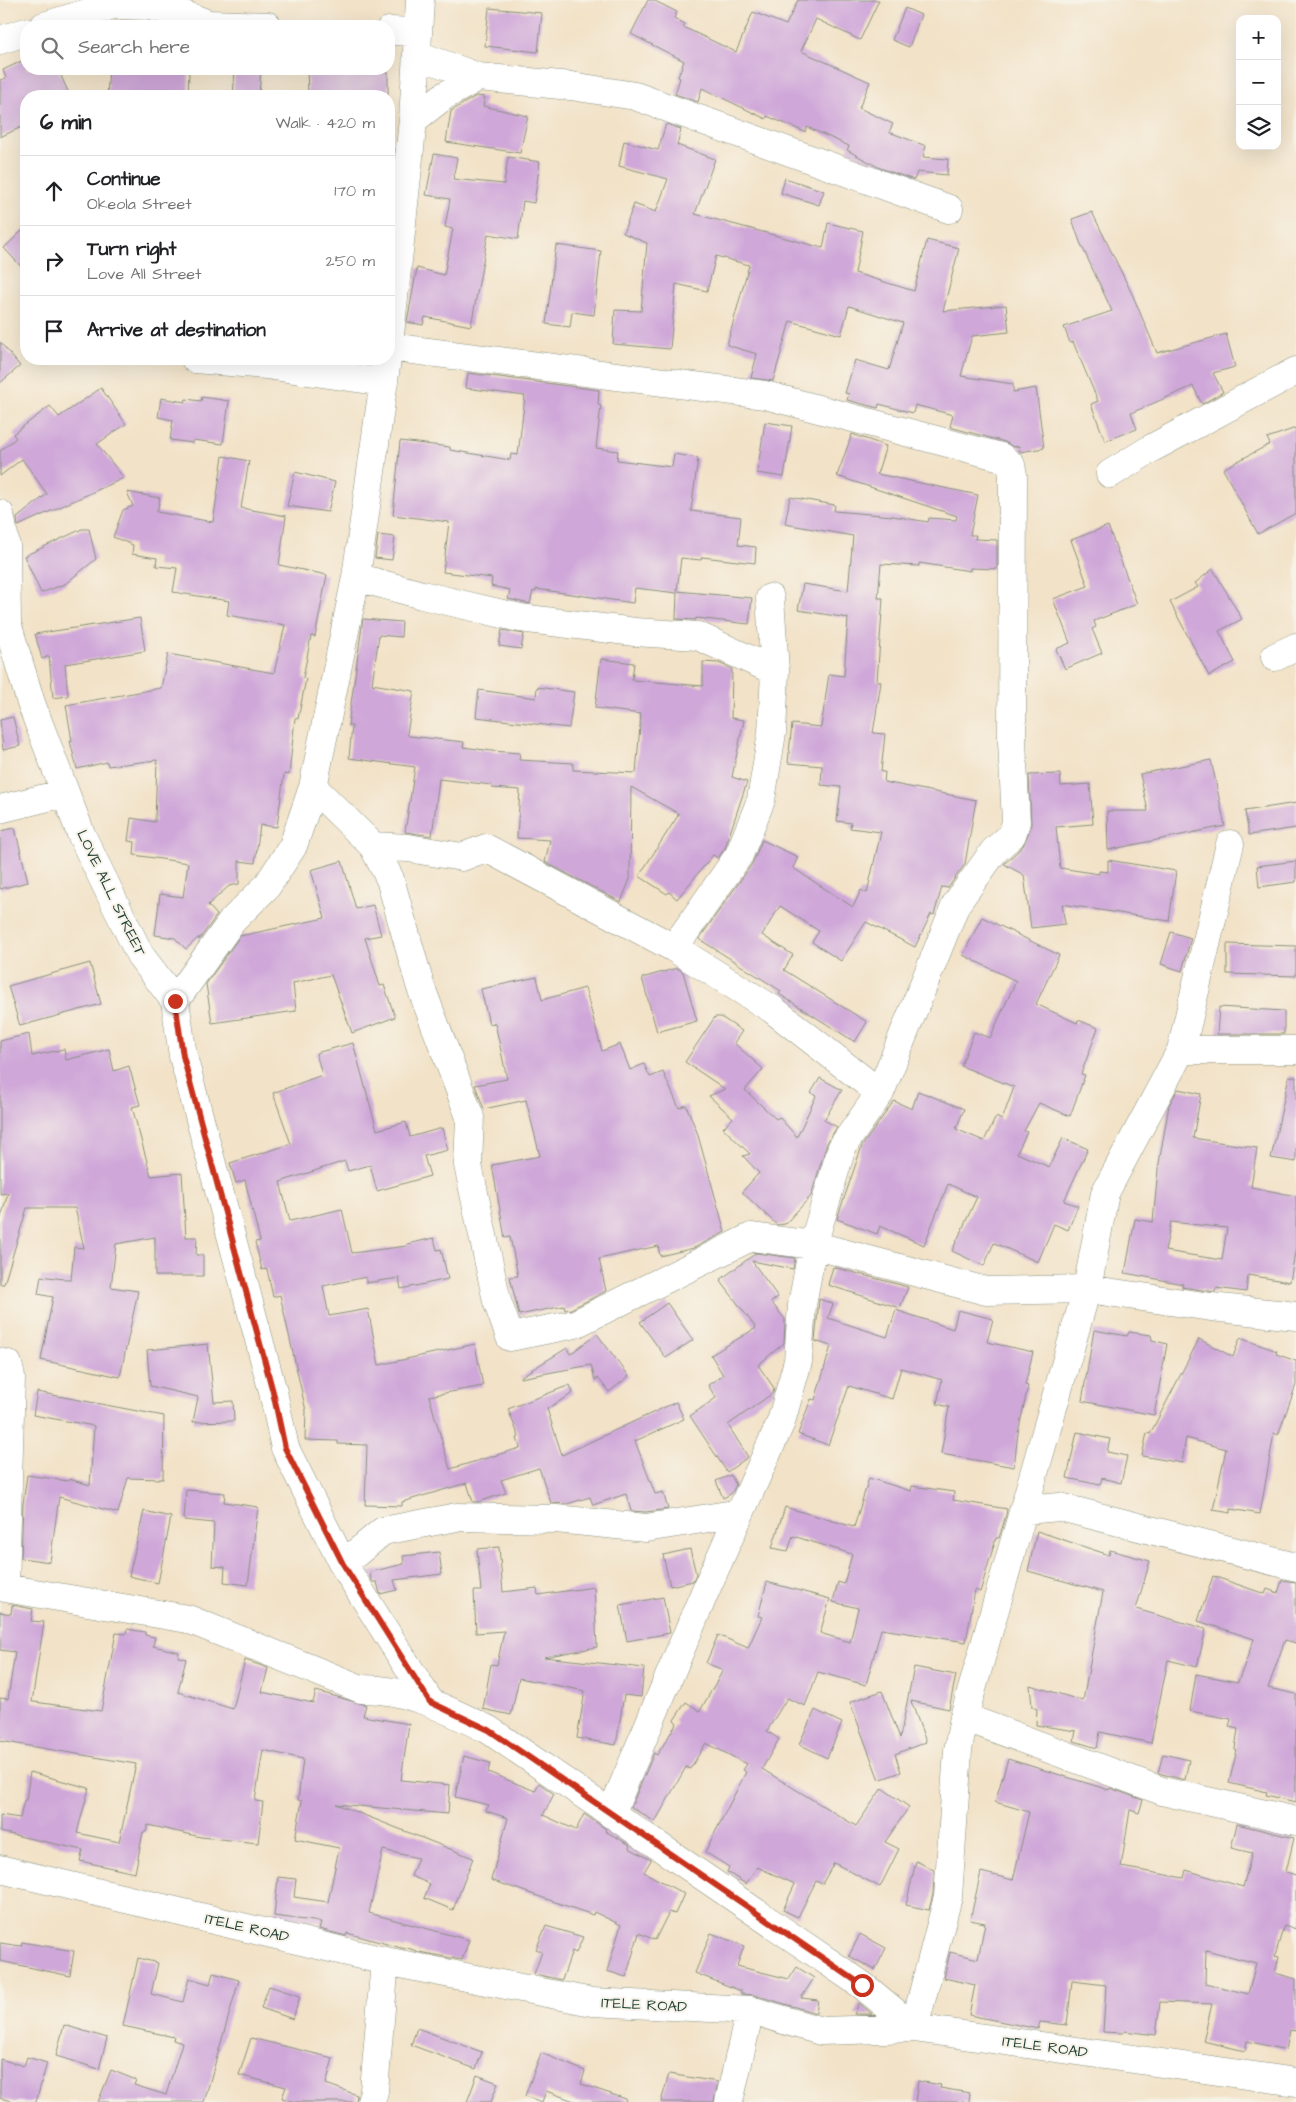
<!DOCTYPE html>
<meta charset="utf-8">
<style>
:root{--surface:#fff;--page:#f6f6f6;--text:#202124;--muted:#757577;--line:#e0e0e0}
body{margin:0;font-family:"Architects Daughter",sans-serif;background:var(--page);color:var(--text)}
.controls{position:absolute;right:15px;top:15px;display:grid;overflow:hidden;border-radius:10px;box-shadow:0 5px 20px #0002}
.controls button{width:45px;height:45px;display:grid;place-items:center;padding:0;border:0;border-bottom:1px solid var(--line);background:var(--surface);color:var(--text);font:25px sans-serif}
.stop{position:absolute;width:15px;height:15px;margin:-11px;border:4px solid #c8321e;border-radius:50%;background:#fff}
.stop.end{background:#c8321e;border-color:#fff;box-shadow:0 1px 5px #0008}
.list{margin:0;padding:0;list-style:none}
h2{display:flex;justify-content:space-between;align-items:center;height:65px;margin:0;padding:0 20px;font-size:21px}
h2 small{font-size:16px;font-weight:400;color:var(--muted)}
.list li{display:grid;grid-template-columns:32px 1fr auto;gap:15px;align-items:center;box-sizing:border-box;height:70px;padding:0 20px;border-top:1px solid var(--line)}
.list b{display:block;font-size:19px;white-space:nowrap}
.list p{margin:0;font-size:16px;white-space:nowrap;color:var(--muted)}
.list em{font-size:16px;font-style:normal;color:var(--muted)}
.icon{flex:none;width:28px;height:28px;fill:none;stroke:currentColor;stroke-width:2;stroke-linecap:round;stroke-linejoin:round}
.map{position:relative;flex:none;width:1296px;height:2102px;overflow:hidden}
.search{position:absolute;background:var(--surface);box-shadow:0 5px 20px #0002;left:20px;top:20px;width:375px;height:55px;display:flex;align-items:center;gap:12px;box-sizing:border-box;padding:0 18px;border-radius:20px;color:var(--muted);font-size:19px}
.panel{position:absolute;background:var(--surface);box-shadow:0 5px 20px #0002;left:20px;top:90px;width:375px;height:275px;border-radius:20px}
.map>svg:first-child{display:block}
.building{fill:#cfa7d9;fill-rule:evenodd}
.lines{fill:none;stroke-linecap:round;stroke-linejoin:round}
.minor-casing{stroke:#88907e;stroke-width:29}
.minor{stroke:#fff;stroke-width:28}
.route{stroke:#c8321e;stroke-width:6}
.labels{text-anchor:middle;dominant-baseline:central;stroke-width:4;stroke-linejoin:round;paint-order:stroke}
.street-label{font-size:15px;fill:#1f3d34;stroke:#f7f3e8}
</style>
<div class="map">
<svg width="1296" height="2102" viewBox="0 0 1296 2102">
<rect width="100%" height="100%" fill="#f7f3e8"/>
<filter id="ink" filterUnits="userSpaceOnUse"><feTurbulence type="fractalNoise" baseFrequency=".02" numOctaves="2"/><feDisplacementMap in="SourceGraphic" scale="10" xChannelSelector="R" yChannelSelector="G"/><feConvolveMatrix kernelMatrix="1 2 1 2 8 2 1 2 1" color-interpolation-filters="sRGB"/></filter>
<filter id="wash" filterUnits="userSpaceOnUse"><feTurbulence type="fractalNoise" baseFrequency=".0096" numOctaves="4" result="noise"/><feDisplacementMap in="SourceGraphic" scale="20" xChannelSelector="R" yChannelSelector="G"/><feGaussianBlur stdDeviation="1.12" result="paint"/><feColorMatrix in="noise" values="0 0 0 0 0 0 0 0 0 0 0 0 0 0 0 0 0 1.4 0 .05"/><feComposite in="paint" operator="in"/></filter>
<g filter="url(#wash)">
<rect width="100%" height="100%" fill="#f2e2c7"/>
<g id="blocks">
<!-- building -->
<path class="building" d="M648 0H653L677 12 674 18 685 24 683 27 736 52 753 12 786 25 798 0H879L860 40 816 19 801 51 870 82 859 108 893 124 889 132 926 146 923 157 948 159 947 175 917 172 914 180 880 168 847 150 849 146 807 127 805 132 767 116 766 119 702 88 698 102 675 94 680 78 678 77 684 61 631 34Z
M489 8 542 13 538 52 485 46Z
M905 8 921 15 909 47 892 40Z
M26 59V69H58L70 96H26V125L0 137V80L6 78 3 70Z
M109 69 189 71 188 96H107Z
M235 69H261L259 96H233Z
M307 69 388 72V96H349V93L308 94Z
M476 96 485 97 483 106 528 116 520 153 446 142 451 111Z
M666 124 681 129 677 145 715 159 695 214 823 248 828 223 863 231 855 273 914 291 927 240 959 248 943 311 1006 305 1009 332 972 336 961 376 1013 384V392L1036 388 1044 448 1020 452 1019 446 1013 447 1005 442 950 427 953 415 915 405 913 413 879 404 878 408 847 400 849 394 845 393 855 360 889 370 903 323 849 306 841 335 790 321 773 381 751 378 757 354 727 345 749 265 716 256 707 291 676 284 670 349 613 344 615 310 641 311 647 243 623 233 634 204 656 212 668 179 619 166 624 141 658 150Z
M434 154 457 158 453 179 504 184 508 157 540 162 534 203 523 201 518 239 488 234 471 326 425 317 423 325 407 322 417 268 444 275 453 229 445 227 450 199 426 195Z
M785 178 824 191 819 205 781 193Z
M1092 212 1133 296 1157 353 1226 334 1235 367 1213 373 1223 392 1202 404 1193 386 1131 413 1137 429 1105 441 1091 404 1098 401 1073 342 1070 343 1064 327 1112 311 1080 242 1072 219Z
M26 227V272L4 248Z
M556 245 601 251 594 315 572 312 570 327 546 324Z
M0 342 20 366 0 383Z
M468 373 599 390 598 405 601 406 596 448 618 451 617 460 672 467 674 454 698 458 691 511 741 517 738 545 756 547 755 563 702 557 701 560 681 558 677 591 752 598 749 624 696 618V620L676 619 677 593 635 588 633 603 536 589V592L533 591 530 604 508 599 510 590 491 586 492 578 443 572 449 522 393 515 400 441 450 447V450L510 460 511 454 518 455 525 396 466 388Z
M101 388 126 424 97 444 124 478 18 526 17 518 47 494 22 459 0 476V451L16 438 13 434 50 406 59 417Z
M202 397 229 401 223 444 193 440V443L170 440 173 420 158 417 161 398 185 402 186 399 201 401Z
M765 422 792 426 784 477 757 473Z
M1296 428V513L1258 534 1223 469 1270 444 1267 438Z
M852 434 886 446 877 474 978 495 970 535H976L975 539 997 540V569L970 568V571L919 563V566L881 564 878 598H883L877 681 881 682 873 733 885 734 881 772H885L884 782 976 800 965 864 948 888 942 887 934 915 931 914 915 947 866 922 841 961 812 942 819 931 780 906 762 935 793 955 784 970 867 1022 855 1042 779 994 781 991 699 939 752 864 762 840 798 857 793 868 853 907 861 890 867 893 881 832 850 828 851 823 837 821 841 787 821 785 822 766 788 763 792 724 821 727 829 674 844 676 848 618 798 610 803 584 848 591 853 536 785 524 790 497 835 505 834 511 893 516 928 522 929 518 956 520 957 516 837 476Z
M223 456 249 461 241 508 286 516 279 565 327 575 315 637 311 636 303 678 306 679 298 719 295 718 289 775 284 774 277 827 260 825 255 863 239 861V884L229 886 208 905 217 915 199 940V937L186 949 175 938 155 935 160 894 183 897 188 863 134 855 135 842 128 841 131 818 155 822 157 760 108 766 107 762 77 769 70 741H72L66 705 161 688 168 654 274 673 285 625 227 615 229 601 173 592 177 568 156 566 157 558 132 554 133 545 113 537 123 510 133 506 127 492 160 498 157 512 213 522Z
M295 472 335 482 328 512 287 506Z
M1108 526 1137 604 1094 621 1096 627 1092 629 1102 653 1065 669 1056 649 1070 643 1053 599 1088 586 1071 540Z
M82 529H89L96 559 65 584 41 593 24 556Z
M378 535 395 537 392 560 375 558Z
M1213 569 1242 619 1219 631 1235 662 1209 676 1170 602 1198 587 1195 583Z
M140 618 145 651 65 664 68 696 53 698 49 656 42 659 35 634Z
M363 619 402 622 401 637 379 635 372 684 414 691 407 734 409 736 464 742 463 747 492 751 520 753 519 760 573 763V770L636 773 641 714 595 708 601 659 634 663 632 680 703 686V662L719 663 732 669 731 718 744 720 732 777 747 782 725 848 718 858 713 855 677 899 669 892 667 894 639 876 679 814 631 787 630 879 621 902 545 862 550 840 517 838 520 790 492 788V785L439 779 432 836 405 832 415 767 349 758 352 726 348 725Z
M502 630 524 634 521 649 499 646Z
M537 687 574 692 569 728 476 717 479 690 536 698Z
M13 717 20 746 3 750 0 720Z
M1211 760 1225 826 1108 850 1107 811H1148L1140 774Z
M1060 774 1061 786 1090 784 1093 824 1056 827 1060 868 1099 874V871L1108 872V860L1176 871 1169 921 1062 904 1065 924 1031 928 1024 875 1004 864 1023 846 1031 827 1029 775Z
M1296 803V828L1249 835 1245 811Z
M15 828 28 882 0 889V831Z
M342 861 356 909 373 905 381 935 365 938 380 986 384 985 395 1017 352 1033 331 975 293 983 296 1011 212 1023 206 984 240 936 325 918 311 870Z
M1296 861V882L1259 887 1257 866Z
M982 917 1059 955 1036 1004 1077 1023 1078 1020 1098 1028 1081 1074 1085 1075 1070 1116 1039 1103 1024 1131 1027 1132 1017 1153 1049 1167 1063 1138 1088 1149 1064 1201 1078 1206 1068 1230 1054 1224 1038 1262 994 1243 984 1266 952 1251 977 1197 948 1184 924 1245 880 1226 877 1234 837 1219 862 1146 894 1101 912 1109 918 1091 964 1109 956 1129 984 1141 996 1117 1002 1120 1014 1087 961 1066 974 1032 990 1038 1016 981 963 955Z
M1171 932 1191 938 1182 971 1161 964Z
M1227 944 1296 946V976L1227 974Z
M90 963 101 1004 20 1026 8 986Z
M677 968 683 972 697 1021 657 1032 642 978Z
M537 977 542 1000 585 988 602 1051 620 1044 630 1070 644 1064 650 1077 663 1072 679 1108 686 1105 697 1132 725 1232 694 1248 660 1256 658 1246 599 1259 606 1291 571 1309 565 1310 564 1306 519 1315 510 1277 518 1276 510 1237 505 1238 492 1165 540 1156 526 1100 484 1109 475 1085 507 1079 495 1023 489 1024 481 989Z
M1219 1007 1284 1011V1034H1217Z
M715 1017H721L742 1031 734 1043 763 1069 745 1090 776 1119 779 1117 797 1137 816 1096 811 1093 820 1078 842 1090 824 1120 837 1127 827 1143 811 1196 785 1224 777 1225 742 1192 759 1173 743 1156 750 1154 723 1128 733 1118 709 1096 725 1089 685 1062Z
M29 1034 32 1056 64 1049 66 1060 109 1049 114 1071 129 1066 140 1105 132 1107 151 1176 182 1173 186 1237H197L196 1255H203V1276H155V1237L116 1244 111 1287 138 1291 120 1377 41 1360 53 1297 38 1294 41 1276 71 1280 74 1247 84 1248 75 1208H27L4 1284H0V1221L8 1193 0 1194V1041Z
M353 1043 377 1130 406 1122 410 1137 442 1128 448 1150 424 1156 430 1176 377 1191 370 1165 348 1171 345 1161 280 1182 290 1221 342 1209 352 1253 407 1246V1244L434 1238 437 1250 441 1249 448 1279 401 1289 399 1278 366 1283V1277L323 1286 329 1316 368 1309 379 1365 475 1344 483 1386 429 1396 450 1469 520 1448 517 1438 519 1437 508 1409 570 1385 573 1393 547 1409 562 1455 676 1402 684 1419 635 1441 655 1494 663 1492 668 1509 646 1512 631 1511 626 1494 593 1505 590 1497 567 1504 551 1503 539 1468 501 1480 506 1493 478 1502H473L467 1483 402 1502V1506L365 1505 367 1445 338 1444V1441L305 1440 306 1411 280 1295 273 1297 267 1269 262 1270 255 1242 260 1241 245 1180 236 1183 230 1163 291 1144 273 1093 322 1075 316 1053Z
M1289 1076 1296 1077V1162L1271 1158Z
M1178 1089 1201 1094 1193 1138 1257 1148 1251 1187 1296 1196V1246L1290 1282 1248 1275 1246 1292 1216 1288 1215 1292 1182 1287 1183 1284 1125 1273 1135 1219 1153 1222 1158 1169 1169 1105ZM1171 1222 1227 1228 1222 1260 1165 1251Z
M756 1253 795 1258 793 1269 752 1261 778 1297 771 1302 785 1319 784 1343 758 1365 774 1388 773 1393 728 1425 748 1457 727 1472 690 1416 716 1398 708 1385 723 1375 711 1355 756 1328 720 1280Z
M833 1267 908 1287 900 1308 828 1285Z
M819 1299 833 1304 828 1318 887 1337 896 1310 953 1329 958 1310 993 1319 987 1342 1033 1352 1025 1385 1028 1386 1018 1433 1014 1467 941 1454 949 1407 937 1404 942 1380 901 1368 892 1399 849 1386 828 1445 798 1434 811 1399 815 1400 831 1346 815 1341Z
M667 1303 693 1340 666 1358 640 1322Z
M1094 1330 1127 1336 1129 1332 1151 1335 1152 1340 1167 1344 1154 1415 1082 1401Z
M597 1334 629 1376 609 1392 598 1378 595 1380 591 1365 520 1378V1377L567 1348 570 1354Z
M1240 1338 1277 1351 1276 1354 1296 1361V1385L1278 1435 1274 1433 1260 1514 1231 1509V1513L1213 1510 1226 1449 1186 1438 1182 1463 1142 1456 1147 1433 1150 1434 1199 1339 1233 1357Z
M208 1344 214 1402 233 1401 234 1421 193 1422 198 1397 150 1386 147 1350Z
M37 1392 164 1416 163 1479 128 1478 118 1513 59 1497 50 1562 21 1558 23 1504 27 1475 68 1481 69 1479 90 1485 94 1426 33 1415Z
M1077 1432 1110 1439 1107 1452 1127 1456 1121 1483 1102 1478 1100 1485 1067 1478Z
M731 1475 736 1485 731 1494 723 1498 716 1481Z
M869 1478 911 1491 912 1486 954 1492 953 1500 1007 1509 1006 1515 999 1538H996L980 1592 975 1590 966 1642 881 1629 866 1685 818 1672 805 1706 787 1698 767 1731 779 1739 762 1769 856 1826 882 1788 909 1807 885 1842 899 1849 880 1887 834 1863 822 1884 816 1881 798 1917 783 1910 795 1884 757 1867 746 1884 727 1872 729 1867 705 1852 746 1772 743 1770 747 1764 706 1743 690 1769 686 1767 655 1822 631 1807 654 1753 657 1755 677 1723 674 1720 686 1702 700 1711 723 1670 706 1663 718 1635 748 1648 762 1617 758 1616 767 1582 830 1599 820 1633 850 1642 858 1608 833 1602 838 1582 844 1584 852 1554 793 1536 788 1551 772 1548 785 1507 854 1527Z
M186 1490 225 1493 224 1502 258 1507 248 1585 224 1582 225 1567 212 1566 214 1523 184 1520Z
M144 1511 171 1517 158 1583 129 1576Z
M1037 1531 1109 1555 1110 1550 1150 1561 1136 1609 1206 1629 1197 1667 1168 1660 1151 1743 1100 1732 1097 1748 1074 1741 1076 1731 1036 1725 1037 1709 1032 1707 1030 1685 1083 1701 1103 1592 1028 1571Z
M499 1547 503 1592 537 1588 538 1595 594 1587 597 1647 544 1657 644 1668 641 1697 624 1695 616 1745 577 1738 585 1691 519 1678 511 1715 483 1709 491 1664 497 1665 504 1631 476 1633 474 1591H481L477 1549Z
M690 1549 696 1574 693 1581 670 1586 663 1555Z
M439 1552 442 1574 394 1580 397 1590 380 1594 377 1582H373L371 1579 370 1572 404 1564 403 1556Z
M1213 1576 1265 1594 1267 1589 1278 1593 1282 1580 1296 1582V1643L1285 1640 1268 1688 1296 1694V1802L1266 1795 1267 1792 1229 1783 1237 1750 1235 1749 1238 1729 1229 1727 1231 1719 1190 1711 1196 1674 1238 1682 1254 1639 1198 1621Z
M663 1597 670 1633 627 1641 620 1605Z
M12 1605 33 1609 31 1621 44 1622 32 1702H34L101 1711 116 1633 126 1634 127 1629 145 1632V1635L155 1637 153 1646 179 1652 178 1657 186 1659 178 1692 233 1709 245 1660 268 1668 262 1692 313 1703 316 1691 366 1705 363 1716 409 1724 401 1780 450 1785 448 1814 336 1804 473 1858 453 1910 424 1898 430 1884 411 1876 418 1858 383 1850 369 1913 469 1940 462 1960 419 1952 405 1947V1949L347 1933 346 1936 319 1929 321 1922 274 1916 278 1877 296 1879 294 1897 328 1902 339 1848 295 1839 302 1801 298 1800 303 1759 263 1750 255 1801 263 1802 258 1843 201 1837 148 1825 146 1832H143L135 1873 80 1861 83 1850 0 1832V1815L20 1818 24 1800H26L30 1772 89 1788 77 1833 119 1842 136 1764 0 1741V1698L8 1699 15 1652 0 1650V1612L11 1614Z
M914 1667 956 1675 949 1709 911 1701 926 1742 895 1754 901 1772 879 1780 850 1702 882 1691 900 1738Z
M815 1710 842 1723 827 1758 799 1744Z
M1163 1754 1189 1760 1185 1780 1158 1773Z
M464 1756 490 1763 488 1772 535 1791 539 1783 554 1794 543 1815 576 1830 584 1814 606 1829 605 1831 630 1845 629 1848 651 1860 644 1872 684 1894 675 1914 669 1912 655 1940 639 1933 626 1977 607 1971 621 1925 594 1912 593 1915 491 1880 508 1818 486 1811 489 1805 455 1797Z
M1008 1759 1109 1790 1110 1788 1143 1800 1139 1813 1130 1810 1121 1867 1184 1878 1186 1870 1243 1887 1252 1853 1231 1848 1237 1824 1294 1838 1286 1872 1296 1875V1929L1284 1925 1275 1956 1279 1957 1275 1973 1296 1979V2031L1290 2030 1286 2050 1247 2041 1245 2051 1203 2041 1212 2004 1160 2002 1156 2035 1124 2031 1123 2033 1103 2032 1106 1985 1072 1981 1067 2025 1040 2022 1038 2029 969 2015 975 1985 944 1978 950 1952 978 1959 985 1923 970 1920 981 1872 1013 1880 1029 1812 995 1802ZM1206 1950 1256 1963 1248 1994 1205 1983Z
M916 1861 934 1870 933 1894 929 1910 906 1905Z
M546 1926 583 1937 576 1953 572 1951 562 1980 534 1974 542 1952 536 1949Z
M711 1933 744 1946 737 1966 789 1979 797 1967 814 1978 801 1998 818 2000 816 2013 754 1995 741 1994V1991L695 1973Z
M860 1934 886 1948 875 1970 849 1956Z
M22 1942 74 1951 70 1976 0 1961V1943L21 1946Z
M138 1958 158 1963 151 1994 183 2002 189 1978 210 1984 213 1973 239 1980 204 2102H98L111 2070 136 2080 134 2085 166 2095 182 2043 173 2040 174 2037 123 2026Z
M269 1986 300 1996 293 2019 261 2008Z
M859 2003 872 2014H854Z
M64 2025 107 2038 99 2069 56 2056Z
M417 2028 482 2052 476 2069 411 2045Z
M251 2038 333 2058 326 2084 357 2095 356 2102H295L282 2098 286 2087 239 2075Z
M541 2053 585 2071 581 2084 626 2099 625 2102H577L546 2091 542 2102 525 2096Z
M27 2057 47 2063 36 2102H14L0 2098V2059L24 2066Z
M669 2074 718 2082 714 2102H661Z
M477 2075 498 2083 491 2102H467Z
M918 2081 941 2085 940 2088 970 2093 969 2102H915Z"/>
</g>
</g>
<g filter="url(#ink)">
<use href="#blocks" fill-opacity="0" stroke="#88907e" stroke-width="1"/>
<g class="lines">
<defs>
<path id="minor" d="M44 26 113 5 148 6 177 12 209 24 268 26
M389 31 417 32
M0 40 26 32
M418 55 478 77 571 86 635 96 949 209
M413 120 444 96 478 77
M389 344 413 120 420 0
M195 359 266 365 384 382
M1110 474 1152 448 1296 371
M0 514 6 546 7 623 31 703 81 834 140 955 175 1001 183 1056 273 1392 285 1448 343 1564 430 1702
M356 577 422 595 520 618 635 632 698 636 775 671
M770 598 775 671 772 733 761 800 739 855 674 948 772 1009 880 1093
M1275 657 1296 647
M313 787 373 846 390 879 420 985 470 1117 468 1165 497 1301 510 1337 575 1324 751 1237 813 1245 842 1147 880 1093 956 904 994 851 1012 835 1016 822 1012 741 1013 475 1011 465 1001 457 765 395 389 347
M0 809 65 793
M373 846 408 848 462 857 486 848 674 948
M175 1001 232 921 267 886 293 846 313 787 356 577 387 359
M1181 1050H1296
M0 1362 8 1364 11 1377 5 1588 188 1619 361 1689C407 1688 448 1710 489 1730L862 1985 914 2028 948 1897 958 1750 964 1717 1087 1289 1105 1193 1181 1050 1230 844
M1025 1510 1060 1507 1296 1567
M343 1564 383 1531 457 1517 556 1519 646 1528 740 1513
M964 1717 1162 1791 1296 1821
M611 1814 707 1587 781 1422 798 1361 802 1305 813 1245 986 1291 1087 1289 1211 1307 1296 1316
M0 1869 385 1961 592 2002 750 2010 821 2031 914 2028 1296 2082
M371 2102 374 2091 385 1961
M729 2102 750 2010"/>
</defs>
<!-- minor casing -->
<use href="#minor" class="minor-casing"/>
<!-- minor -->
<use href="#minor" class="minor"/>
</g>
</g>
<g class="lines" filter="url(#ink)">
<!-- route -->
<path class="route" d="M175 1001 183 1056 273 1392 285 1448 343 1564 430 1702 489 1730 862 1985"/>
</g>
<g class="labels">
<!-- street labels -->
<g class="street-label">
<text transform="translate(111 893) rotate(64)">LOVE ALL STREET</text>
<text transform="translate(247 1928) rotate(13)">ITELE ROAD</text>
<text transform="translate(644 2005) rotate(3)">ITELE ROAD</text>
<text transform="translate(1045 2047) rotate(8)">ITELE ROAD</text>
</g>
</g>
</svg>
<div class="controls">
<button>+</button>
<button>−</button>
<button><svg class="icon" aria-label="layers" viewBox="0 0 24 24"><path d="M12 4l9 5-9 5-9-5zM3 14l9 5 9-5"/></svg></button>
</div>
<div class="stop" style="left:862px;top:1985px"></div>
<div class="stop end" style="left:175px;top:1001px"></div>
<div class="search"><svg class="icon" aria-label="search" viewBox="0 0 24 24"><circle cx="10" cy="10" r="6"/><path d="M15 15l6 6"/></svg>Search here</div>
<section class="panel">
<h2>6 min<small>Walk · 420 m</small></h2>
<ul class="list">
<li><svg class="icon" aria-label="ahead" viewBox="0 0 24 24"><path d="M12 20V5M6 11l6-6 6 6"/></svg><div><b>Continue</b><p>Okeola Street</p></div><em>170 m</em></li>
<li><svg class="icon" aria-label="right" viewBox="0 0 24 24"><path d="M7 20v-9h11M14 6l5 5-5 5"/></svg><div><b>Turn right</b><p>Love All Street</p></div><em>250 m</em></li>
<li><svg class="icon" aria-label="arrive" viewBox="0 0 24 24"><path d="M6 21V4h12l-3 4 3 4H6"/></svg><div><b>Arrive at destination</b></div></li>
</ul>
</section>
</div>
